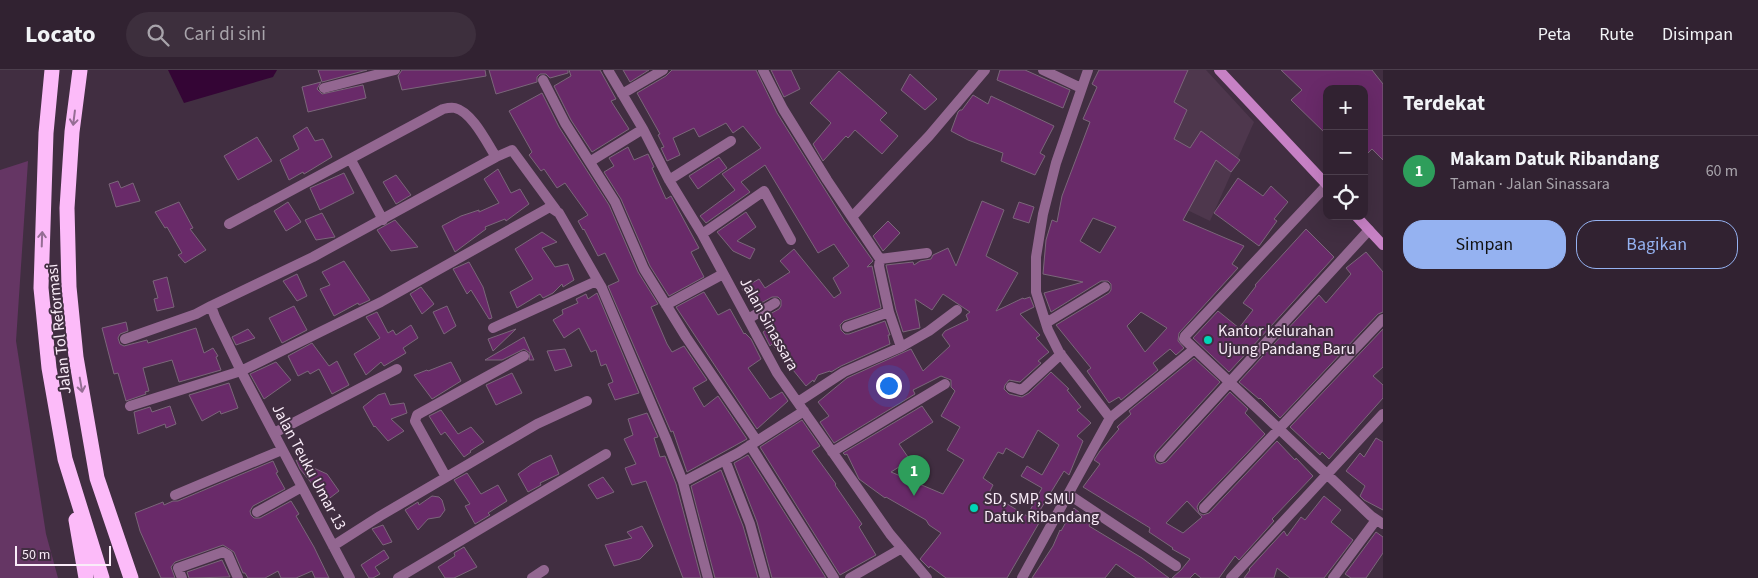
<!DOCTYPE html>
<html lang="id">
<meta charset="utf-8">
<style>
:root{--surface:#312231;--page:#3d2f3d;--text:#f1f3f6;--muted:#a8a4ab;--line:#4c3f4d;--accent:#95b2f1}
body{margin:0;font-family:"Source Sans 3",sans-serif;background:var(--page);color:var(--text)}
.controls{position:absolute;right:15px;top:15px;display:grid;overflow:hidden;border-radius:10px;box-shadow:0 5px 20px #0002}
.controls button{width:45px;height:45px;display:grid;place-items:center;padding:0;border:0;border-bottom:1px solid var(--line);background:var(--surface);color:var(--text);font:25px sans-serif}
.scale{position:absolute;left:15px;bottom:12px;width:96px;box-sizing:border-box;padding-left:5px;border:2px solid #f9ecf8;border-top:0;font-size:14px;line-height:18px;white-space:nowrap;color:#f9ecf8;-webkit-text-stroke:4px #412e41;paint-order:stroke}
.you{position:absolute;left:888px;top:315px;width:18px;height:18px;margin:-12px;border:4px solid #fff;border-radius:50%;background:#1a73e8;box-shadow:0 0 0 8px #1a73e833}
.badge{display:grid;place-items:center;width:32px;height:32px;border-radius:50%;background:var(--accent);color:#fff;font-size:16px;font-weight:700}
.pin{position:absolute;translate:-50% -41px;filter:drop-shadow(0 1px 2px #0008)}
.pin::after{content:'';position:absolute;top:26px;width:18px;height:15px;background:inherit;clip-path:polygon(0 0,100% 0,50% 100%)}
.list{margin:0;padding:0;list-style:none}
h2{display:flex;justify-content:space-between;align-items:center;height:65px;margin:0;padding:0 20px;font-size:21px}
h2 small{font-size:16px;font-weight:400;color:var(--muted)}
.list li{display:grid;grid-template-columns:32px 1fr auto;gap:15px;align-items:center;box-sizing:border-box;height:70px;padding:0 20px;border-top:1px solid var(--line)}
.list b{display:block;font-size:19px;white-space:nowrap}
.list p{margin:0;font-size:16px;white-space:nowrap;color:var(--muted)}
.list em{font-size:16px;font-style:normal;color:var(--muted)}
.actions{display:flex;gap:10px;padding:15px 20px}
.actions a{flex:1;padding:11px 0;border:1px solid var(--accent);border-radius:20px;text-align:center;font-size:18px;color:var(--accent)}
.actions .main{background:var(--accent);color:#111}
.icon{flex:none;width:28px;height:28px;fill:none;stroke:currentColor;stroke-width:2;stroke-linecap:round;stroke-linejoin:round}
.map{position:relative;flex:none;width:1383px;height:508px;overflow:hidden}
header{display:flex;align-items:center;gap:30px;box-sizing:border-box;height:70px;padding:0 25px;background:var(--surface);border-bottom:1px solid var(--line)}
header strong{font-size:24px}
nav{display:flex;gap:28px;margin-inline-start:auto;font-size:18px}
.search{width:350px;height:45px;background:var(--page);display:flex;align-items:center;gap:12px;box-sizing:border-box;padding:0 18px;border-radius:28px;color:var(--muted);font-size:19px}
main{display:flex}
aside{flex:1;background:var(--surface)}
.map>svg:first-child{display:block}
.built{fill:#4e374d}
.green{fill:#653664}
.water{fill:#340535}
.building{fill:#692a69;stroke:#7b667a;fill-rule:evenodd}
.lines{fill:none;stroke-linecap:round;stroke-linejoin:round}
.street{stroke:#936791;stroke-width:10}
.secondary{stroke:#c781c5;stroke-width:10}
.highway{stroke:#fcbbf9;stroke-width:15}
.oneway{stroke:#956d94}
.poi-dot{fill:#00d5b7;stroke:#412e41;stroke-width:2}
.labels{text-anchor:middle;dominant-baseline:central;stroke-width:4;stroke-linejoin:round;paint-order:stroke}
.street-label{font-size:16px;fill:#f9ecf8;stroke:#412e41}
.poi-label{font-size:16px;fill:#f9ecf8;stroke:#412e41;text-anchor:start}
</style>
<header>
<strong>Locato</strong>
<div class="search"><svg class="icon" aria-label="search" viewBox="0 0 24 24"><circle cx="10" cy="10" r="6"/><path d="M15 15l6 6"/></svg>Cari di sini</div>
<nav><a>Peta</a><a>Rute</a><a>Disimpan</a></nav>
</header>
<main>
<div class="map">
<svg width="1383" height="508" viewBox="0 0 1383 508">
<rect width="100%" height="100%" fill="#412e41"/>
<!-- built -->
<path class="built" d="M1157 0H1206L1254 52 1210 151 1131 113Z"/>
<!-- green -->
<path class="green" d="M28 91 16 271 46 464 58 508H0V100Z"/>
<!-- water -->
<path class="water" d="M168 0H277L273 7 184 33Z"/>
<!-- building -->
<path class="building" d="M318 0H367L322 12Z
M402 0H485L486 6 402 20 398 6Z
M489 0H568V3L550 8 546 4H540L537 7V12L496 24Z
M569 0H600L616 29 611 31 629 59 592 82 571 50 554 16 571 6Z
M623 0H649L630 12Z
M672 0H756L777 43 844 150 873 191 867 197 872 196 881 238 844 251 840 255 841 260 845 264H849L885 251 890 265H888L890 274 841 296 831 302 830 301 818 305 814 312 813 310 806 316 772 274 770 276 763 262 767 259 761 249 779 239 781 236V230L778 227H772L754 237 742 219 759 209 765 218 790 202 780 191 794 179 834 228 841 223 833 208 849 196 834 174 818 183 765 95 741 112 750 122 706 153 700 146 735 120 722 104 761 78 743 56 733 63 726 53 699 67 694 58 673 68 680 85 667 91 661 78 664 77 658 65 660 64 637 23 666 6Z
M771 0H791L800 19 784 27Z
M1000 0H1025L1070 20 1063 38 997 10Z
M1099 0H1188L1174 32 1187 40 1174 69 1190 78 1201 61 1240 90 1231 102 1216 90 1183 150 1244 176 1232 194 1238 198 1179 263 1178 271 1184 278 1176 285 1170 279 1153 293 1158 300 1121 330 1119 327 1109 333 1087 301 1091 298 1056 255 1109 223 1111 220V214L1108 211H1101L1051 242 1044 223 1083 212 1043 204 1046 170 1052 150 1057 152 1062 126 1090 52 1083 49 1097 17 1092 14ZM1093 148 1116 157 1100 183 1080 171ZM1141 242 1167 258 1145 282 1127 256Z
M1281 0H1372L1383 14V90L1372 79 1364 87V19H1327V65L1291 30 1302 20Z
M839 1 887 43 880 50 898 66 882 84 855 60 848 68 846 66 823 91 813 74 831 53 810 33Z
M910 4 937 29 925 40 901 20Z
M321 12 317 19 322 24 363 15 366 28 308 42 302 17Z
M542 23 559 57 609 135 638 202 658 234 651 237 667 274 672 282 684 276 707 310 693 318 704 337 718 326 747 369 687 402 673 361 671 362 608 216 619 211 605 183 598 186 584 159 583 160 578 151 588 145 565 113 557 118 544 99 541 101 529 85 532 82 509 41Z
M973 25 988 34 991 26 1054 56 1040 83 1045 86 1035 105 1001 91 1003 83 968 70 951 61 958 42 960 40H962Z
M307 57 315 71 323 69 332 87 304 104 303 102 289 110 280 90 299 79 293 66Z
M257 67 272 91 238 110 224 86Z
M628 77 634 90 648 84 654 97 652 98 666 129 671 126 699 178 691 182 704 207 669 226 650 196 621 129 604 102 614 96 609 88Z
M719 87 727 98 698 119 689 106Z
M498 99 511 123 520 119 529 134 506 151 505 149 485 157 486 159 455 182 442 156 461 146 479 140V142L499 133 484 109Z
M344 103 354 123 320 140 310 118Z
M396 105 411 125 396 134 383 112Z
M1238 108 1263 126 1271 116 1288 132 1274 149 1277 151 1259 176 1214 143Z
M118 111 121 118 133 113 140 131 116 137 109 114Z
M982 131 1004 140 986 186 1018 203 996 241 1023 228 1024 229 1030 227 1034 237 1020 244 1040 265 1036 268 1049 282 1038 291 1041 293 1020 312 1009 310 1005 315 1004 319 1009 324 1022 327 1029 323 1051 302 1069 319 1067 320 1081 337 1077 340 1091 353 1077 366 1083 371 1069 405 1064 401 1034 450 1039 453 1007 508H946L930 496 929 498 920 489 941 463 929 455 926 450 886 427 885 428 859 409 847 384 845 385 843 383 922 336 933 352 899 374 910 390 891 402 943 424 964 390 947 380 960 357 941 346 955 321 951 317V310L941 306 913 320 915 324 834 373 820 352 829 346 818 332 847 308 911 279 923 301 950 276 942 265 945 261 968 250 966 245 970 242 943 224 932 240 915 229 920 258 903 262 896 240 886 195 913 192 914 195 920 191 931 189 933 185 948 178 956 196ZM1038 360 1059 375 1042 405 1027 396 1021 406 1042 418 1027 446 989 423 993 415 983 408 998 382 1003 384 1006 378 1023 388Z
M179 132 193 158 190 159 206 180 185 193 178 185 182 183 167 157 165 158 155 142Z
M288 132 301 152 286 161 274 141Z
M1019 132 1034 137 1029 153 1013 148Z
M746 142 756 157 737 171 755 179 750 189 733 181 717 162Z
M322 143 335 167 316 170 305 150Z
M395 150 418 177 391 181 377 160Z
M888 151 900 163 883 181 873 166Z
M1306 159 1334 187 1229 302 1193 268 1218 241 1239 258 1253 240 1243 233 1256 216 1255 215Z
M542 162 557 172 542 178 555 197 568 194 574 210 563 217 562 214 553 223 543 228 540 224 517 238 510 222 533 209 515 179Z
M1366 182 1383 202V242L1378 244 1280 348 1260 328 1259 329 1239 312 1319 225 1326 233 1351 204 1346 198Z
M344 191 370 230 359 235 358 233 334 246 320 219 330 215 322 202Z
M469 192 483 217 492 248 489 249 471 220 467 224 453 199Z
M297 204 307 226 297 231 283 211Z
M167 207 174 237 157 241 154 229 158 228 153 211Z
M421 217 434 234 422 244 410 224Z
M704 222 718 245 730 239 744 264 745 263 751 269 761 289 748 298 770 329 782 322 788 331 757 359 676 237Z
M597 223 639 323 615 330 608 314 613 312 606 294 601 296 596 280 591 282 579 258 564 268 553 250 563 244 562 240 578 233 576 229 586 224 588 229Z
M294 236 307 260 282 273 269 248Z
M447 236 456 256 444 264 433 242Z
M377 242 388 263 393 260 396 265 411 255 418 268 403 278 406 283 384 296 381 292 366 305 354 284 380 268 366 247Z
M126 252 128 261 120 264 118 268 120 274 124 276 147 270 148 273 196 258 204 283 213 278 218 286 216 287 221 300 179 312 172 290 143 298 149 321 145 322 146 324 126 331 118 303 114 304 102 258Z
M248 259 255 268 236 275 232 267Z
M516 259 493 281 488 269Z
M1383 259V297L1373 306 1383 315V328L1329 389 1322 382 1320 385 1290 357Z
M524 267 534 290H529L530 283 524 279 502 290H485Z
M312 273 329 296 337 291 349 315 332 324 319 299 310 304 308 301 298 306 288 286Z
M565 279 572 296 555 301 547 281Z
M1194 288 1220 312 1156 382 1154 386 1156 392 1160 394 1166 392 1230 322 1248 339 1245 343 1265 364 1199 433 1197 437 1199 443 1203 445 1209 443 1277 371 1295 390 1296 388 1313 406 1272 449 1274 451 1239 490 1235 486 1219 508H1201L1195 503 1190 508H1172L1181 500 1190 489 1172 479 1173 478 1149 462 1150 458 1083 417 1100 394 1094 390 1100 381 1119 359 1117 357 1131 344 1129 341ZM1187 431 1202 447 1183 463 1166 453Z
M276 292 291 310 264 329 250 304Z
M451 292 461 311 432 329 414 305 427 300 428 301Z
M512 303 522 323 496 335 486 315Z
M229 313 238 338 221 344 220 341 202 351 189 325Z
M385 323 390 335 404 333 407 343 391 349 404 361 388 371 375 356 374 357 363 337 378 325Z
M170 336 176 354 166 358 165 354 138 364 134 342 150 337 152 342Z
M441 340 458 364 471 357 484 372 470 381 471 382 464 387 445 362 441 365 429 346Z
M647 343 658 367 654 368 660 387 665 386 676 414 701 508H683L646 411 632 415 625 398 636 394 624 369 633 365 628 349Z
M802 350 820 376 812 381 836 414 835 415 862 454 859 457 876 485 840 505 760 377Z
M1376 368 1383 372V440L1364 430 1360 426 1365 416 1346 401 1360 383 1364 387Z
M551 385 559 404 540 413 541 415 528 422 518 404 532 394Z
M748 385 826 508H772L757 452 734 393Z
M296 390 327 404 339 421 326 431 300 399Z
M273 391 278 402 276 403 285 419 253 436 250 441 251 445 254 448H260L291 431 299 444 296 446 314 477 329 508H315L312 501 296 508H281L278 501 265 508H248L245 503H243L234 482 223 475 175 492 171 497 175 508H161L140 461 135 443 163 432 164 435 173 431H178Z
M721 400 743 456 758 508H715L691 416Z
M467 403 481 424 498 415 507 431 488 443 490 445 475 454 465 436 470 434 454 410Z
M603 407 614 422 597 429 588 415Z
M432 426 439 427 442 430 445 440 440 447 428 449 418 460 405 440 418 432 419 435Z
M1324 426 1341 440 1331 452 1353 470 1324 508H1290L1277 498 1274 508H1244L1250 500 1249 499 1284 461 1287 466 1301 447 1305 450Z
M1074 438 1091 452 1089 456 1142 488 1169 508H1136L1116 494 1105 508H1032L1053 476 1060 460 1061 461Z
M383 455 392 472 383 475 372 459Z
M642 456 653 476 640 489 614 496 605 475 632 468 627 462Z
M1376 462 1383 467V483L1366 508H1351L1345 504Z
M464 477 477 497 454 508H445L438 497 455 486 454 483Z
M384 480 389 488 375 497 380 504 373 508H369L361 495Z
M222 490 230 507 189 508 187 502Z"/>
<g class="lines">
<!-- street -->
<path class="street" d="M608 0 643 59 669 110 702 164 777 303 890 464 927 508
M763 0 783 39 827 110 880 189 879 196 889 242 901 277
M1043 0 1081 18
M1088 0 1056 93 1043 144 1036 187V222L1048 260 1059 282 1110 348
M543 10 565 53 615 132 644 199 686 267 757 371
M324 18 395 0
M622 24 663 0
M351 90 383 150
M591 91 643 59
M669 110 731 71
M1327 115 1185 266 1184 269 1371 446 1383 454
M852 147 929 66 985 0
M229 154 443 39C447 38 451 37 455 38 472 42 487 73 496 87
M702 164 764 121 791 170
M880 189 927 183
M666 235 723 204
M211 236 313 187 496 87 512 80 556 140
M748 249 775 233
M1046 253 1105 217
M847 257 889 242
M493 258 592 213H597L601 216 667 371 683 412 708 508
M125 269 196 244 211 236 215 247 241 301 381 232 550 137 559 143 602 218
M1011 317 1021 320 1024 318 1061 284
M798 332 844 302 901 277 929 261 957 240
M130 336 241 301 350 508
M274 363 397 299
M750 375 834 508
M832 382 945 314
M1161 387 1369 160
M725 390 750 454 765 508
M446 407 415 351 417 345 524 286
M683 412 738 383 804 341
M1068 424 1176 496
M175 425 282 380
M1204 438 1383 249
M257 442 302 417
M333 476 380 446 537 354 587 331
M182 508 178 498 223 482 228 485 238 508
M398 508 606 384
M532 508 544 500
M850 508 902 478
M1022 508 1110 348 1193 280
M1231 508 1383 344
M1333 508 1376 450"/>
<!-- secondary -->
<path class="secondary" d="M1219 0 1327 115
M1356 146 1383 175"/>
<!-- highway -->
<path class="highway" d="M52 0 46 63 41 218 49 298 65 389 102 508
M80 0 72 62 67 138 69 217 76 287 97 408 131 508
M76 450 86 508"/>
</g>
<!-- one-way arrows -->
<defs><path id="oneway-shaft" d="M-6 0H5M1.5-3L5.5 0L1.5 3" fill="none" stroke-width="1.6" stroke-linecap="round" stroke-linejoin="round" transform="scale(1.25)"/></defs>
<g class="oneway">
<use href="#oneway-shaft" transform="translate(74 48) rotate(97)"/>
<use href="#oneway-shaft" transform="translate(42 169) rotate(-88)"/>
<use href="#oneway-shaft" transform="translate(81 315) rotate(80)"/>
</g>
<!-- markers -->
<g class="poi-dot">
<circle cx="1208" cy="270" r="5"/>
<circle cx="974" cy="438" r="5"/>
</g>
<g class="labels">
<!-- street labels -->
<g class="street-label">
<text transform="translate(769 254) rotate(61)">Jalan Sinassara</text>
<text transform="translate(59 259) rotate(-96)">Jalan Tol Reformasi</text>
<text transform="translate(309 397) rotate(62)">Jalan Teuku Umar 13</text>
</g>
<!-- poi labels -->
<g class="poi-label">
<text x="1218" y="261">Kantor kelurahan<tspan x="1218" dy="18">Ujung Pandang Baru</tspan></text>
<text x="984" y="429">SD, SMP, SMU<tspan x="984" dy="18">Datuk Ribandang</tspan></text>
</g>
</g>
</svg>
<div class="controls">
<button>+</button>
<button>−</button>
<button><svg class="icon" aria-label="locate" viewBox="0 0 24 24"><circle cx="12" cy="12" r="6"/><path d="M12 2v4M12 18v4M2 12h4M18 12h4"/></svg></button>
</div>
<div class="scale">50 m</div>
<div class="you"></div>
<div class="pin badge" style="left:914px;top:426px;background:#2e9e5b">1</div>
</div>
<aside>
<h2>Terdekat<small></small></h2>
<ul class="list">
<li><span class="badge" style="background:#2e9e5b">1</span><div><b>Makam Datuk Ribandang</b><p>Taman · Jalan Sinassara</p></div><em>60 m</em></li>
</ul>
<div class="actions"><a class="main">Simpan</a><a>Bagikan</a></div>
</aside>
</main>
